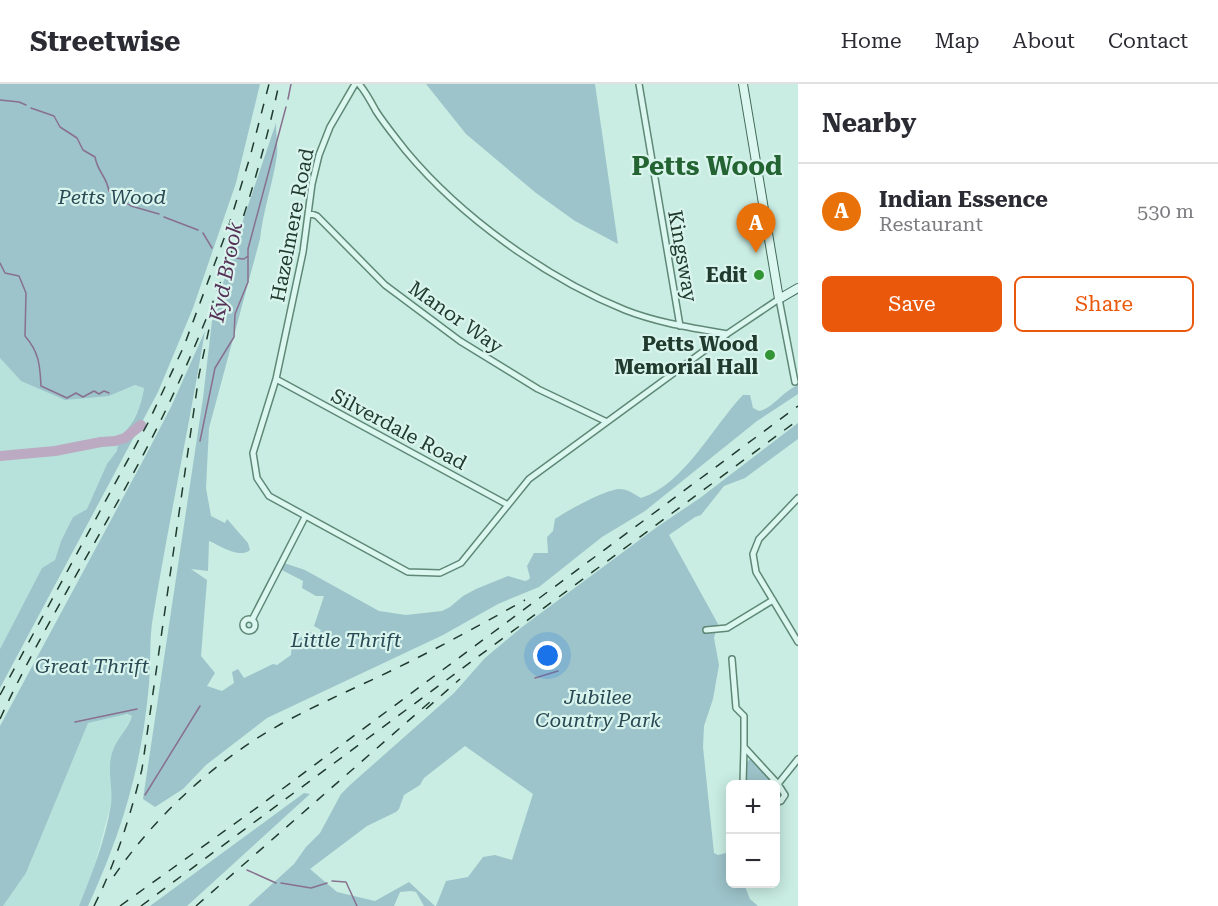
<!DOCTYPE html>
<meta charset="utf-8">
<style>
:root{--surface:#fff;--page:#f2f2f3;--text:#2b2b33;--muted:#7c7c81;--line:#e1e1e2;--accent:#ea580c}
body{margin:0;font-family:"Roboto Serif",serif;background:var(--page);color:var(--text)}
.controls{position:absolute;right:18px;bottom:18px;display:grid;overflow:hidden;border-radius:9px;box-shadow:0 3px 15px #0003}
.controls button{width:54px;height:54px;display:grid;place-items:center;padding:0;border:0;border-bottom:2px solid var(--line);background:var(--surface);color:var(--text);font:30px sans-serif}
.you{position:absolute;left:548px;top:572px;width:21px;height:21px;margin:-15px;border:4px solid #fff;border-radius:50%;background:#1a73e8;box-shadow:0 0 0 9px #1a73e833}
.badge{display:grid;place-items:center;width:39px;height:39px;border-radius:50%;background:var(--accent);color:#fff;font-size:20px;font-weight:700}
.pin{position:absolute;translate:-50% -50px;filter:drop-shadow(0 2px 3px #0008)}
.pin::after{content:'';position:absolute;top:32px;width:21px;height:18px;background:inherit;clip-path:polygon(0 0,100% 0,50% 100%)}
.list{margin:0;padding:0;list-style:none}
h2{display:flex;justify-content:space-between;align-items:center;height:78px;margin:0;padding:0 24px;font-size:26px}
h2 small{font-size:20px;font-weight:400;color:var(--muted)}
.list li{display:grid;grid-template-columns:39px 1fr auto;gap:18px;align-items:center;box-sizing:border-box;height:96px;padding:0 24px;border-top:2px solid var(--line)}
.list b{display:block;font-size:22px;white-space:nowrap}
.list p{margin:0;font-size:20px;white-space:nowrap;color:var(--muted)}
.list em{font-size:20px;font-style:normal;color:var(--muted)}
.actions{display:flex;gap:12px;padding:18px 24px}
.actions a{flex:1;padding:14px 0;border:2px solid var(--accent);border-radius:9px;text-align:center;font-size:21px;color:var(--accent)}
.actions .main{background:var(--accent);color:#fff}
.map{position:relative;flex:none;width:798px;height:822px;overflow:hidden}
header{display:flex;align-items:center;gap:36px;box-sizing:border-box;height:84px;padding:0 30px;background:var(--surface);border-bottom:2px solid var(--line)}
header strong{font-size:28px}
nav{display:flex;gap:33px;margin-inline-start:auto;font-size:21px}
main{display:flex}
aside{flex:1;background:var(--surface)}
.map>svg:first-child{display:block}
.farmland{fill:#b7e2dc}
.green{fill:#9dc4ca}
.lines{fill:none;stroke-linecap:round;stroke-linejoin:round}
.stream{stroke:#88708f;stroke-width:1.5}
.river{stroke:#bbaac1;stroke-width:10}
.street-casing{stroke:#5f8876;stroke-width:8}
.secondary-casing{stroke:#426a57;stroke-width:10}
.street{stroke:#dcf7f0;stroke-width:5}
.secondary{stroke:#dcf7f0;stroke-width:8}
.rail{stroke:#213a2e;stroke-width:1.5;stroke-dasharray:10 10;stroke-linecap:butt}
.poi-dot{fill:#329434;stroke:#d9f4ed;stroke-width:2}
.labels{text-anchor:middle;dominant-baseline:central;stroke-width:4.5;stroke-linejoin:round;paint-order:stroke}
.park-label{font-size:20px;font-style:italic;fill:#294955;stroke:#d9f4ed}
.street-label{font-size:20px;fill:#213a2e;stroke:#d9f4ed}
.poi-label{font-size:20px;font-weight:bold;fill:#213a2e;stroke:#d9f4ed;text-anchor:end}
.water-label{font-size:21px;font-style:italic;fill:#573258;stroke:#d9f4ed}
.district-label{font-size:26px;font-weight:bold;fill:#236432;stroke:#d9f4ed}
</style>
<header>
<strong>Streetwise</strong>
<nav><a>Home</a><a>Map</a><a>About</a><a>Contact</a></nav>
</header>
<main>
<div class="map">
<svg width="798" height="822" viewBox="0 0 798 822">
<rect width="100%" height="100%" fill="#c9ede3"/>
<!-- farmland -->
<path class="farmland" d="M0 274 21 297 109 312 135 301 144 304 140 322 132 338 117 361V367L87 425 73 433 61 457 55 476 42 484 0 565Z
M121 630 132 632 112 669 111 719 94 784 79 822H3L26 789 88 638Z"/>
<!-- green -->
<path class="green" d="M0 0H260L236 99 193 224 158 308 0 604V565L42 484 55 476 61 457 73 433 87 425 107 380 117 367C117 355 127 347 133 337 139 327 142 316 144 304L135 301 109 312 65 316 21 297 0 274Z
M426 0H595L618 160 575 137 536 109 466 50Z
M276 39C276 50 278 60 277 71 273 99 263 127 260 155L209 344 206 404 211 432 225 439 227 435 248 459 250 466C239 475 221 462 209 457L208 487 191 485 207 496 201 572 215 589 207 602 222 607 234 599 232 588 238 585 244 594 273 580 277 581 291 571C292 556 298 555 310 548L319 551 321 546 314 542 324 512H316L302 504 303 497 282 486 284 479 305 486 379 527 406 531 442 527 450 523 463 512 476 505 508 492 525 497 528 496 530 494 527 482 534 469H548L547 453 553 447 555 435C568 426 605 406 619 405 628 405 634 410 641 414 684 401 713 342 743 311H750L753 324 759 327C772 325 783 307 798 301V310L757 337 645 427 602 453 539 503 498 520 443 551 267 634 206 681 183 705 155 723 143 715 203 314 212 237 231 172Z
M205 247C189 342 169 437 153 533 149 555 151 578 149 600 142 682 122 748 88 822H79C92 789 106 755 111 720 113 704 107 685 112 669 116 655 128 645 132 632L127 630 88 639 26 789 3 822H0V642L146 371 171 323Z
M798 339V355L745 394 724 402 701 431 695 433 669 451 718 540 714 554 719 581 713 615 704 642 703 663 714 769 718 771 730 768V800H744L750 815 758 822H436L446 797 468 793 483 773 495 771 512 776 533 710 465 662 424 694 420 701 404 711 399 725 396 728 367 742 310 785 337 808 375 817 409 798 435 822H424L416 808 411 807 400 808 394 822H248L294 780 306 763 320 749 341 710 350 701 454 609 485 574 522 543 657 443 700 414Z
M750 675H752L774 700H746V679Z
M304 709 310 710 187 822H150Z"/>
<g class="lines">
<!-- stream -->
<path class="stream" d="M288 15 291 0
M0 16 19 18 26 21
M31 24 54 32 60 43 77 54 83 66 95 73C98 89 106 91 109 107L131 122 159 130
M164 133 198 146
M203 149 212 164
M235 174 244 175 248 172
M0 179 5 189 19 192 26 209 25 252C39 268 40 281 41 302L67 314 76 309 83 313 94 307 99 310 104 307 109 309
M130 345 134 347
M200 357 215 284 234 253 235 230 248 198V165L286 23
M535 594 558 587
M75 638 137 625
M145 711 200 622
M247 786 276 799
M332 797 346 798 357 822
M281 799 311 804 327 799"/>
<!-- river -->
<path class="river" d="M0 372 55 367 101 358 115 357 125 354 141 341"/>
<defs>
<path id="street" d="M355 0 330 43 319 71 312 100 303 168 276 295 253 369 257 394 269 412 408 488 440 489 461 479 529 395 727 250 779 215 795 298
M359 0C366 8 371 18 376 27 385 41 396 54 406 67 461 133 546 194 625 226 658 239 693 244 727 250
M639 0 680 242
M309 129 317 132 385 201 460 257 538 305 605 337
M276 295 508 421
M798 414 759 455 753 470 756 488 798 558
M243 541a6 6 0 1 1 12 0a6 6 0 1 1-12 0Z
M252 536 305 433
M706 546 727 544 773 516
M732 575 736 624 744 632V663L778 700
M743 700 744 663
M776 719 781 717 785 711 778 700 798 675"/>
<path id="secondary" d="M743 0 779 215 798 204"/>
</defs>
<!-- street casing -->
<use href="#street" class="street-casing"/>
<!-- secondary casing -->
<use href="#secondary" class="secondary-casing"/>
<!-- street -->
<use href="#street" class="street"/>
<!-- secondary -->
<use href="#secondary" class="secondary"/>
<!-- rail -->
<path class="rail" d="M0 611 149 337 184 262 229 141 250 73 269 0
M426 625 460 595
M0 635C47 533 110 439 160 338 212 232 254 117 279 0
M114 792C157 730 215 677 281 640 325 616 372 597 417 574 453 556 489 536 525 516
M94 822C116 778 130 733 142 685L199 291 209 245
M120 822 262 720 798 322
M141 822 798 336
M196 822 431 617"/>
</g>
<!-- markers -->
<g class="poi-dot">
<circle cx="759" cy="191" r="6"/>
<circle cx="770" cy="271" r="6"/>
</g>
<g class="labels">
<!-- park labels -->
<g class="park-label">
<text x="112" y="113">Petts Wood</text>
<text x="346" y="556">Little Thrift</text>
<text x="92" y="582">Great Thrift</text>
<text x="598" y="613">Jubilee<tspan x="598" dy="23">Country Park</tspan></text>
</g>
<!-- street labels -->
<g class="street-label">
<text transform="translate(292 141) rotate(-79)">Hazelmere Road</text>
<text transform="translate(683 172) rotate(80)">Kingsway</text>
<text transform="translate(456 233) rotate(35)">Manor Way</text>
<text transform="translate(399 345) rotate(28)">Silverdale Road</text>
</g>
<!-- poi labels -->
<g class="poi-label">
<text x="747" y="191">Edit</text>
<text x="758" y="260">Petts Wood<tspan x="758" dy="23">Memorial Hall</tspan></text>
</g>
<!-- water labels -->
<g class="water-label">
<text transform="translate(226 188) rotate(-79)">Kyd Brook</text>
</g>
<!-- district labels -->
<g class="district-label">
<text x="707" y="82">Petts Wood</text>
</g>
</g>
</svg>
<div class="controls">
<button>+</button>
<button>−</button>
</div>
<div class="you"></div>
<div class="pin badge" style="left:756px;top:169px;background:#e8710a">A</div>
</div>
<aside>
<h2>Nearby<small></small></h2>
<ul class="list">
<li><span class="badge" style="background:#e8710a">A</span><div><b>Indian Essence</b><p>Restaurant</p></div><em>530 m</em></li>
</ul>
<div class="actions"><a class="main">Save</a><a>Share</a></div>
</aside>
</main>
